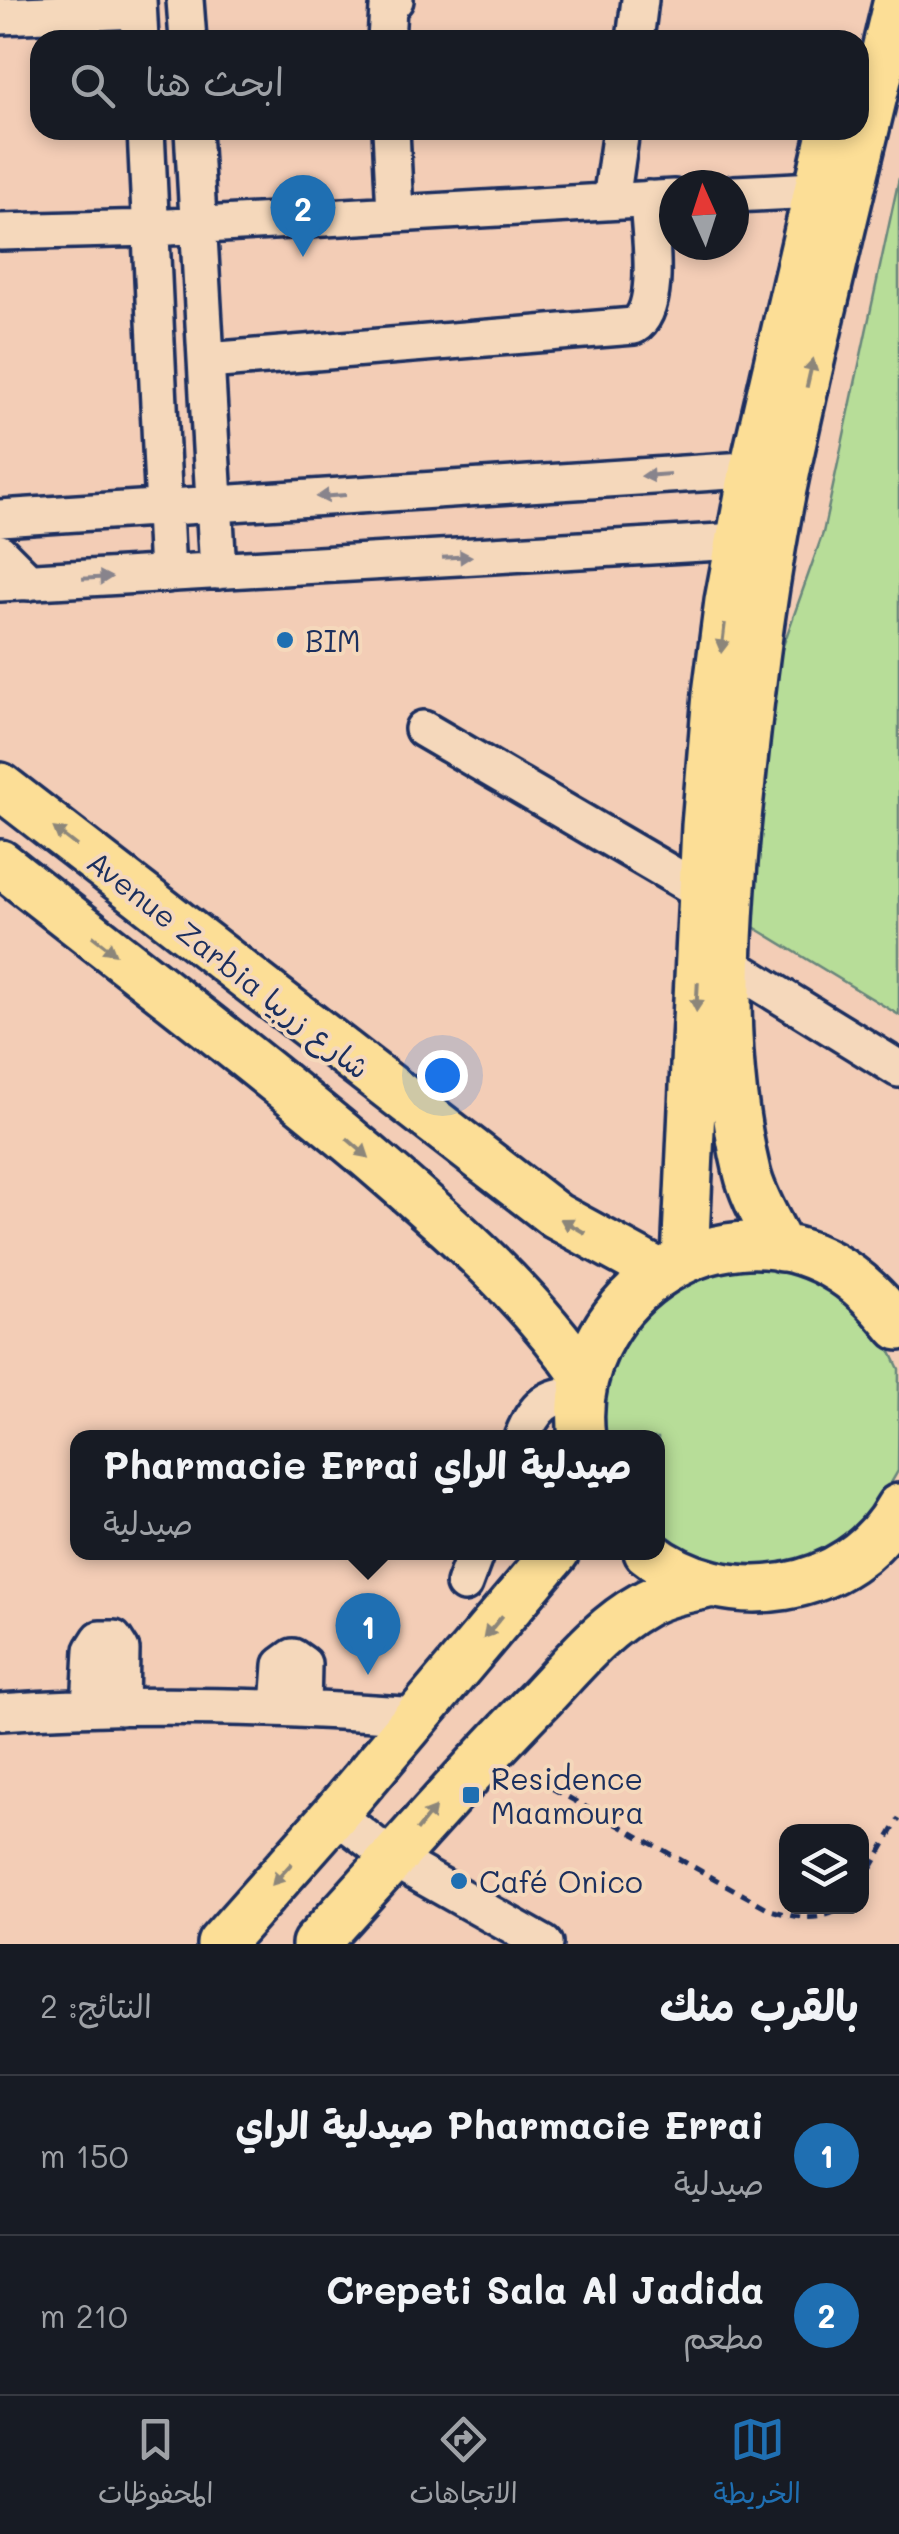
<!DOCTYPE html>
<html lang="ar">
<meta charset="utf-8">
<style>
:root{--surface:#171b24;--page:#242831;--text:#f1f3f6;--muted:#9ea1a6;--line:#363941;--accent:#1f6fb2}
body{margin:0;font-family:Mali,"Playpen Sans Arabic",sans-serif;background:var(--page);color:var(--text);direction:rtl}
.controls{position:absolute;right:30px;bottom:30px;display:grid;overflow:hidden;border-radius:20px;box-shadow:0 5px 15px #0003}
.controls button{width:90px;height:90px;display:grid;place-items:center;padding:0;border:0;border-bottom:2px solid var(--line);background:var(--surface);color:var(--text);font:50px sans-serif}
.compass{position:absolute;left:659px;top:170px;width:90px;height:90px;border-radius:50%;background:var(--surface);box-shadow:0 5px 15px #0003;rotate:357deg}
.you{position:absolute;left:442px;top:1075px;width:35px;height:35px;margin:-25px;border:8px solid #fff;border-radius:50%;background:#1a73e8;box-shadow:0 0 0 15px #1a73e833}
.badge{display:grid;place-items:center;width:65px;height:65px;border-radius:50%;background:var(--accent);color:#fff;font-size:32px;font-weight:700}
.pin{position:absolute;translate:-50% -82px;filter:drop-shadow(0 2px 5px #0008)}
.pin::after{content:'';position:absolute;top:52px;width:35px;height:30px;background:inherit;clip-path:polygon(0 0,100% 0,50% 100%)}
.popup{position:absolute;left:70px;top:1430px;width:595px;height:130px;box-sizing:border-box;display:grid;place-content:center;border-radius:20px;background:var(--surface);filter:drop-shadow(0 2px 8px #0005);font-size:32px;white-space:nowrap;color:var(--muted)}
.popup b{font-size:38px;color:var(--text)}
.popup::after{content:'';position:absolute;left:50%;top:100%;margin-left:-20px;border:20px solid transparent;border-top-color:var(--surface)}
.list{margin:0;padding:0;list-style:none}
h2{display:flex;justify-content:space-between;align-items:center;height:130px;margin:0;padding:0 40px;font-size:42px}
h2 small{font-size:32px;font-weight:400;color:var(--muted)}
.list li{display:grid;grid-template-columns:65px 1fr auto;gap:30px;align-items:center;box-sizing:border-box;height:160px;padding:0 40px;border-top:2px solid var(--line)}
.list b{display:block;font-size:38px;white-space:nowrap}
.list p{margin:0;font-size:32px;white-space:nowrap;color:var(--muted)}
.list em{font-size:32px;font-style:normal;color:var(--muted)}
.icon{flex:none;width:55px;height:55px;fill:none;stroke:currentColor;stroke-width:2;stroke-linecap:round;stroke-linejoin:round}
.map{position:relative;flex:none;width:899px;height:1944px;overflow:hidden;direction:ltr}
.search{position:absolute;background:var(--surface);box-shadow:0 5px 15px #0003;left:30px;right:30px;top:30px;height:110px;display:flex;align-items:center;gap:25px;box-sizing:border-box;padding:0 35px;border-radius:30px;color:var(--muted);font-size:38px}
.sheet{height:450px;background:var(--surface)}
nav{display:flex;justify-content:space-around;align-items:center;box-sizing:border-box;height:140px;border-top:2px solid var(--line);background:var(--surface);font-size:28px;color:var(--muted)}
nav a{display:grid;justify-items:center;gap:5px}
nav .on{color:var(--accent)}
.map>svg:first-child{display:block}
.green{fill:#b7dd98;stroke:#69867b;stroke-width:2.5}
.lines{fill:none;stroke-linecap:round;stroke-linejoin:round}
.minor-casing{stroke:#1b2f5e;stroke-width:42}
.major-casing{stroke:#1b2f5e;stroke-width:52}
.path{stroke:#1b2f5e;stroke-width:5;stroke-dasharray:10 8;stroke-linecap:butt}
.minor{stroke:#f5d8bb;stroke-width:35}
.major{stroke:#fcde96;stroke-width:45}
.oneway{fill:#8c867a}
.oneway2{fill:#88848c}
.poi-dot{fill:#1f6fb2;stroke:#f5d8bb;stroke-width:4}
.labels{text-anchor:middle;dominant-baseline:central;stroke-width:8;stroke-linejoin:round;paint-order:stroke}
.poi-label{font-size:30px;fill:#1b2f5e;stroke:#f5d8bb;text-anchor:start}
.street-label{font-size:30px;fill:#1b2f5e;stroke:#f5d8bb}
</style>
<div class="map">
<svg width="899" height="1944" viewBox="0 0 899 1944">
<rect width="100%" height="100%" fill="#f3cdb6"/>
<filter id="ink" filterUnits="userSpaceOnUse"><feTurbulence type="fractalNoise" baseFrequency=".01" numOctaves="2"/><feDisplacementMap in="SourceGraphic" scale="20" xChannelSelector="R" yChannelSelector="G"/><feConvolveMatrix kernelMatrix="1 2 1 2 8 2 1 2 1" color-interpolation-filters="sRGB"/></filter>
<g filter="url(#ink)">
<!-- green -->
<path class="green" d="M899 178V1015L696 892 823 533Z
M752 1262 801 1270 845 1293 880 1329 899 1369 898 1471 873 1514 835 1547 787 1568 735 1571 684 1556 658 1538V1438L598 1437 600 1381 656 1295 702 1270Z"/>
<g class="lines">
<defs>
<path id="minor" d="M138 0 140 40
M185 0 188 40
M0 16 138 10
M386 40 388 8 395 0
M635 40 640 0
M146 130 167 574
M193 130 218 571
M391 130 395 213
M734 194 815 190
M611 201 621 130
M0 232 152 228 674 198
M207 361 634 326C663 308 649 231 648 199
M0 518 777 468
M0 553 29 582
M0 583 738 541 764 543
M423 729 702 892
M729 964 899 1069
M522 1438C534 1407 548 1393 582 1395
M464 1584 476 1552
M90 1707 93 1650 100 1639H114L121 1650 120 1707
M279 1707 282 1665 293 1657 303 1664 302 1708
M0 1712C139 1702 279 1706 418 1716
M335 1814 393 1859 544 1944"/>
<path id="major" d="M0 786 556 1216 659 1272
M0 863C123 960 248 1055 368 1156 447 1224 525 1290 585 1377
M781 1248C770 1224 753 1198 747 1172 717 1045 728 908 742 780 753 675 766 568 788 465 821 309 860 155 897 0
M685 1260 705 826 716 694 728 601 753 468 831 130
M582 1438C565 1305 712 1199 831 1265 860 1281 879 1302 899 1327
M647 1552C725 1614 850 1597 899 1507
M220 1944 335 1814 556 1552
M315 1944C391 1862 463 1777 542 1697 573 1664 603 1627 643 1605 663 1593 686 1590 708 1585"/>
</defs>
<!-- minor casing -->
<use href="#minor" class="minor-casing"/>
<!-- major casing -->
<use href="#major" class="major-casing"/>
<!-- path -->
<path class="path" d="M521 1771 771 1910C796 1918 821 1923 844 1906
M862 1884 899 1819"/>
<!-- minor -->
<use href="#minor" class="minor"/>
<!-- major -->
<use href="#major" class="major"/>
</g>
<!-- one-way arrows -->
<defs><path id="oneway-solid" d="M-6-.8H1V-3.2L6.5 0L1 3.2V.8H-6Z" transform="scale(2.5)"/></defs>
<g class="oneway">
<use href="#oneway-solid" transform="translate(810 373) rotate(-77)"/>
<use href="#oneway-solid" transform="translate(723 638) rotate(97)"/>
<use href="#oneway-solid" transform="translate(65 837) rotate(-142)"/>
<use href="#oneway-solid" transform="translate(104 945) rotate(38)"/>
<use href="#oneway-solid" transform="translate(697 997) rotate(93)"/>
<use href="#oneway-solid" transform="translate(358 1148) rotate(41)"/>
<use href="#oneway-solid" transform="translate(573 1226) rotate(-150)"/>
<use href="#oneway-solid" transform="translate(493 1627) rotate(130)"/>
<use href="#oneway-solid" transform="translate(426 1819) rotate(-51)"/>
<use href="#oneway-solid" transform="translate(282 1874) rotate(132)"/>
</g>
<g class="oneway2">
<use href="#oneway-solid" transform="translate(656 475) rotate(176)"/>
<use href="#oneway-solid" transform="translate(331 496) rotate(176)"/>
<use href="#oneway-solid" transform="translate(457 557) rotate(-3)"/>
<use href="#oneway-solid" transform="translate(97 578) rotate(-3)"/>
</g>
</g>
<!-- markers -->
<g class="poi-dot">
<circle cx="285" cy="640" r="10"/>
<rect x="461" y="1785" width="20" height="20" rx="5"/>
<circle cx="459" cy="1881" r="10"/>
</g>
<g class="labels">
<!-- poi labels -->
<g class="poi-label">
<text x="305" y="640">BIM</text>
<text x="491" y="1778">Residence<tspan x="491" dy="34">Maamoura</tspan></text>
<text x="479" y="1881">Café Onico</text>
</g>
<!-- street labels -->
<g class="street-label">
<text transform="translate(229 964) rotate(38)">Avenue Zarbia شارع زربيا</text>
</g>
</g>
</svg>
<div class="controls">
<button><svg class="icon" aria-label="layers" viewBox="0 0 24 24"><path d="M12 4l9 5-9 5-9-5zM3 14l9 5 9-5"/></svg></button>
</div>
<svg class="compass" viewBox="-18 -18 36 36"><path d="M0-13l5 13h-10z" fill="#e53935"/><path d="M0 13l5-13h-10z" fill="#9ea1a6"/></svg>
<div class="you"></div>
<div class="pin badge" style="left:368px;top:1675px">1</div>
<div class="popup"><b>Pharmacie Errai صيدلية الراي</b>صيدلية</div>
<div class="pin badge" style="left:303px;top:257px">2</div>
<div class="search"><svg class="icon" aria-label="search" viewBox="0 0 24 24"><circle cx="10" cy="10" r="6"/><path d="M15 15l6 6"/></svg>ابحث هنا</div>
</div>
<section class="sheet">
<h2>بالقرب منك<small>النتائج: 2</small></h2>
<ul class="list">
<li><span class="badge">1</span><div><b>Pharmacie Errai صيدلية الراي</b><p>صيدلية</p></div><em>150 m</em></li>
<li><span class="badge">2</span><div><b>Crepeti Sala Al Jadida</b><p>مطعم</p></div><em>210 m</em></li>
</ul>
</section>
<nav>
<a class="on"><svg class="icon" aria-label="map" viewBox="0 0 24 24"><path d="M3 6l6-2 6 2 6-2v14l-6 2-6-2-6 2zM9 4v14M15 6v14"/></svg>الخريطة</a>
<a><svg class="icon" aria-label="directions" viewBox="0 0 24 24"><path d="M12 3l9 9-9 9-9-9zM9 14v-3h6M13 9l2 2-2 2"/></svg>الاتجاهات</a>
<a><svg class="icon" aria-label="saved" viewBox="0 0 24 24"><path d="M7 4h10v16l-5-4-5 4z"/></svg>المحفوظات</a>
</nav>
